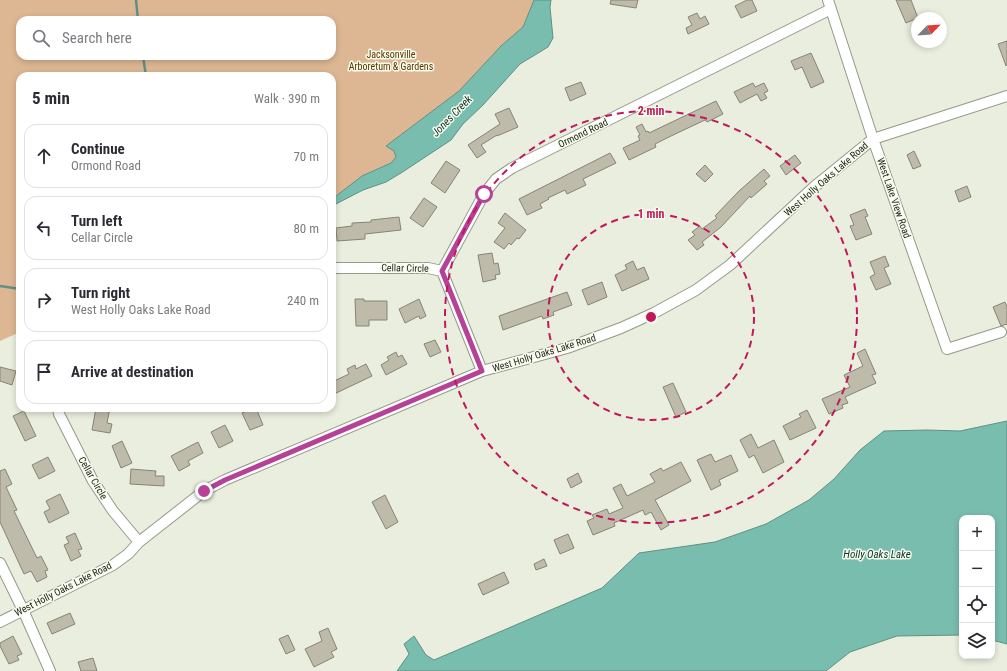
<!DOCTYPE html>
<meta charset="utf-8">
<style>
:root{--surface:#fff;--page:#f2f2f3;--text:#2b2b33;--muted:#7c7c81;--line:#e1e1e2}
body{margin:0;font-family:"Roboto Condensed",sans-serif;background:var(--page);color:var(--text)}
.controls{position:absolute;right:12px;bottom:12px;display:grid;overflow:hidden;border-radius:8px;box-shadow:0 2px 6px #0003}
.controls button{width:36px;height:36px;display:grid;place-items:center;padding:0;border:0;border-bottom:1px solid var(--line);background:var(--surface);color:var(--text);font:20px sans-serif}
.compass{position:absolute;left:911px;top:12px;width:36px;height:36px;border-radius:50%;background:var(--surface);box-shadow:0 2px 6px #0003;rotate:65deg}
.stop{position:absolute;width:12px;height:12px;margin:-9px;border:3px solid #b74197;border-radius:50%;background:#fff}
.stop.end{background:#b74197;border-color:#fff;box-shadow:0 1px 4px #0008}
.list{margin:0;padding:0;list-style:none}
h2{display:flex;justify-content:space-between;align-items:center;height:52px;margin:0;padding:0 16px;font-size:17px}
h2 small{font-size:13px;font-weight:400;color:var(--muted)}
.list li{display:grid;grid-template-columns:26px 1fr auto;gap:12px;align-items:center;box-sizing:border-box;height:64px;margin:0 8px 8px;padding:0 8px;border:1px solid var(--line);border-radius:12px}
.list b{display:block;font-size:15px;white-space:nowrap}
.list p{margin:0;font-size:13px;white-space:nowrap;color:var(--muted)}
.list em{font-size:13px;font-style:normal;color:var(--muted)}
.icon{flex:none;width:22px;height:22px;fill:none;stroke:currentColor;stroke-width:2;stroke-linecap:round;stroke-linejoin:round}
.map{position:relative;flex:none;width:1007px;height:671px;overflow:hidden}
.search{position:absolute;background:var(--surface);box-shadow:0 2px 6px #0003;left:16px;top:16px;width:320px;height:44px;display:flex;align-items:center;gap:10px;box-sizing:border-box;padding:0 14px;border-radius:12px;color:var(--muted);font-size:15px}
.panel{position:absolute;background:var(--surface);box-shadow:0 2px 6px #0003;left:16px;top:72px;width:320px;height:340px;border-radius:12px}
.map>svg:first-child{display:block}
.green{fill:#ddb793;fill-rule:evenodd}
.water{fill:#79bdaf;stroke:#609085}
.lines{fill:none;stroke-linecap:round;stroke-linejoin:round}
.stream{stroke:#609085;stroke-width:2.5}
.building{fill:#bfbbab;stroke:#888375}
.minor-casing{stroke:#94998a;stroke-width:12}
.minor{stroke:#fff;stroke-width:10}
.route{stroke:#b74197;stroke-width:5}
.ring{fill:none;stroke:#c2185b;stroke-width:2;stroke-dasharray:7 5}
.labels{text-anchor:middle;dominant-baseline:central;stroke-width:3;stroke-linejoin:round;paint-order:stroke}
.park-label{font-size:10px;fill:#5b3400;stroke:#f6fceb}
.street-label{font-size:10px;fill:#262822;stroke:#f6fceb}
.water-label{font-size:11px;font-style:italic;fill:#0e302a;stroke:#f6fceb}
.centre{fill:#c2185b;stroke:#f6fceb;stroke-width:2}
.ring-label{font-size:12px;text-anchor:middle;font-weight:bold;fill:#c2185b;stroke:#f6fceb;stroke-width:3;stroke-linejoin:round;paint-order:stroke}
</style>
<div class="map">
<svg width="1007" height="671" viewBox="0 0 1007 671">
<rect width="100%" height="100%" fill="#e9eede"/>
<!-- green -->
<path class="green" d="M0 0H534L523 27 501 46 459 91 386 146 394 151 396 157 391 163 362 176 336 196 332 198V76H20V332L0 341ZM20 20H332V56H20Z"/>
<!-- water -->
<path class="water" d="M534 0H551L550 7 553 38 548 47 520 64 483 105 463 124 451 140 401 173 386 182 363 190 332 206V198L336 196 362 176 391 163 396 157 394 151 386 146 459 91 501 46 523 27Z
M1007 421V644L992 640V518H962V635L897 636 850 652 826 671H397L409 654 404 644 414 636 426 655 434 660 602 588 639 553 715 542 766 524 809 500 834 479 860 450 884 431 927 430 960 431Z"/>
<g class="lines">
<!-- stream -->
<path class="stream" d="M136 0 138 20
M143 56 146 76
M0 286 20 289"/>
</g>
<!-- building -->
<path class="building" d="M611 0H638L636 8 610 4Z
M747 0H752L757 11 741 18 735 6Z
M896 0H911L918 18 906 23Z
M697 13 700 19 705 16 709 24 688 34 686 28 692 25 688 17Z
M1007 41V65L1006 66 998 44Z
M811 53 824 82 811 88 802 67 795 70 791 61Z
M581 82 586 94 570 101 565 88Z
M753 83 755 87 764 83 768 91 764 93 767 98 761 101 757 94 740 103 734 92Z
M716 101 723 114 707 122 705 120 671 136 655 144 656 147 629 160 623 148 640 140 638 136 640 135 636 127 642 124 646 132 648 131 649 133Z
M509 108 518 127 497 136V135L481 145 486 152 477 158 468 145 500 124 495 114Z
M914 151 921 166 913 169 907 155Z
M610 153 616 163 583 179 586 185 567 194 565 190 548 198 549 199 540 204 542 208 527 215 519 199Z
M795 155 801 163 786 175 780 166Z
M446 161 460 170 445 193 431 183Z
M705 165 713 174 705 182 696 174Z
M764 169 770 176 764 181 767 184 751 198 750 196 721 227 702 242 704 245 697 250 688 240 695 235 692 232 700 226 702 229 717 218 715 216 739 191Z
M967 186 971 197 959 202 955 191Z
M424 198 437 207 423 227 410 218Z
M865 209 868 216 865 217 872 234 856 240 850 226 854 225 850 215Z
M505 213 526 230 519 239 517 238 511 245 509 243 504 249 494 242 505 228 498 223Z
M399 217 401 230 365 234V239L337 241 336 228 352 226V223L371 222V220Z
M492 253 494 264 498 263 500 274 495 275 496 279 483 282 478 255Z
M885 256 889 266 884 268 891 284 876 290 870 277 875 274 870 262Z
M633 261 637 270 644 267 649 279 622 291 615 275 627 269 625 265Z
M602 282 607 297 588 305 582 290Z
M567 292 572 305 553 312 554 315 543 319 542 316 503 330 499 316Z
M355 299H364V301H387V320H369V326H356Z
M419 299 426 316 420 319 419 316 405 323 399 309Z
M1005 302 1007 307V324L1001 326 993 307Z
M435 340 441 352 430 357 424 344Z
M865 349 876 374 872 375 876 383 845 397 848 403 842 405 843 408 829 414 822 399 850 387 844 375 863 366 857 353Z
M396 352 398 357 402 355 407 364 386 375 381 365 389 360 387 357Z
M366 364 372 376 332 395V382L349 374 347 369 355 365 356 369Z
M0 367 16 371 12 385 0 381Z
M673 383 686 412 676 417 663 387Z
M96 408H110L107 423 112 424 110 433 92 430Z
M253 408H256L263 425 250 430 242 413Z
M807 410 816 428 790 440 783 426 801 417 799 414Z
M24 411 36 436 25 441 13 416Z
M225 425 233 441 219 448 211 432Z
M751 434 758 448 774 440 784 462 763 473 754 455 749 458 740 440Z
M122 441 132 463 121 468 112 446Z
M198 442 203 453 188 461 190 465 179 471 171 456Z
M711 454 715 462 731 455 738 471 719 480 721 485 711 490 697 460Z
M48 457 55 471 39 479 32 465Z
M681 462 691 481 655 500 669 525 661 530 651 512 645 515 643 510 614 523 615 526 593 535 587 521 594 518 592 515 607 509 609 514 623 508 613 488 621 484 627 496 655 482 650 474 661 468 663 471Z
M5 469 12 484 6 487 17 510 14 511 37 558 41 556 48 570 45 571 47 577 37 582 31 571 24 574 0 522V471Z
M131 469 156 471 155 476H164V486L130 484Z
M578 473 582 482 571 488 567 479Z
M60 494 69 513 49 523 44 512 50 509 46 501Z
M385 495 398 522 386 529 372 502Z
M75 533 82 549 78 550 81 556 71 561 64 545 69 543 66 537Z
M568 534 574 548 560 554 554 540Z
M544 559 547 566 536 570 534 564Z
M504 572 509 583 483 595 478 584Z
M70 613 75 624 52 634 47 623Z
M328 628 337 649 331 652 334 657 314 667 305 649 322 641 319 632Z
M288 635 295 650 286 654 279 639Z
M13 636 22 654 17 656 19 660 9 664 0 646V643Z
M93 658 97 671H81L78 662Z"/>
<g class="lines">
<defs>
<path id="minor" d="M828 0 873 139 947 349 1001 332
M332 268H428L442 271 482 371
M442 271 484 194 496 179 512 168 831 9
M58 408 59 414 93 481 113 511 139 542
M0 563 23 610 50 671
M0 622 113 565 128 554 139 542 204 491 225 480 482 371 567 348 621 328 654 313 696 290 730 265 814 187 873 139 1007 96"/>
</defs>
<!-- minor casing -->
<use href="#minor" class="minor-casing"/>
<!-- minor -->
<use href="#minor" class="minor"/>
</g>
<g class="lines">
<!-- route -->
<path class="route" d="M204 491 225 480 482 371 442 271 484 194"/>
</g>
<!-- distance rings -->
<g class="ring">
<circle cx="651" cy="317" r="103"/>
<circle cx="651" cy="317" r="206"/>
</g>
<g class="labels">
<!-- park labels -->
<g class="park-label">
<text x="391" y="54">Jacksonville<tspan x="391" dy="12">Arboretum &amp; Gardens</tspan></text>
</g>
<!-- street labels -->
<g class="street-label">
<text transform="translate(583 133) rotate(-26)">Ormond Road</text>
<text transform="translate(826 179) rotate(-41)">West Holly Oaks Lake Road</text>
<text transform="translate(894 198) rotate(71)">West Lake View Road</text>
<text transform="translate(405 268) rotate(1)">Cellar Circle</text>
<text transform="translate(544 353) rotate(-17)">West Holly Oaks Lake Road</text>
<text transform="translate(93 478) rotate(60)">Cellar Circle</text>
<text transform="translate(63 589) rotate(-27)">West Holly Oaks Lake Road</text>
</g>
<!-- water labels -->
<g class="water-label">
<text transform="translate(452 116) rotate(-46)">Jones Creek</text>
<text x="877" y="554">Holly Oaks Lake</text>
</g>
</g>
<circle cx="651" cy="317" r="6" class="centre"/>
<g class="ring-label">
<text x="651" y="115">2 min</text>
<text x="651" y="218">1 min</text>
</g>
</svg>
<div class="controls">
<button>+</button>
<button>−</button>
<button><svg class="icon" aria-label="locate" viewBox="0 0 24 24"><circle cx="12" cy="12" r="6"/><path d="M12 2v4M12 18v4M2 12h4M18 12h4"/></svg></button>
<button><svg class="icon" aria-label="layers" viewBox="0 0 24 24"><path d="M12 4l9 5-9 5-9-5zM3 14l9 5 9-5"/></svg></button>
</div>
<svg class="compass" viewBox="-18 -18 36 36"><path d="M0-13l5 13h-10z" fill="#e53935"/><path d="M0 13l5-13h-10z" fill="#7c7c81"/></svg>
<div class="stop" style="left:484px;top:194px"></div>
<div class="stop end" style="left:204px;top:491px"></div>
<div class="search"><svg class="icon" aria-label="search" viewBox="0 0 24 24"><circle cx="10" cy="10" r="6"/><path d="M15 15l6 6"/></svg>Search here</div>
<section class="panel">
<h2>5 min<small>Walk · 390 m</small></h2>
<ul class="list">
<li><svg class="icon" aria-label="ahead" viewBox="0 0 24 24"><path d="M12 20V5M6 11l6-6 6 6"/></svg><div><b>Continue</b><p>Ormond Road</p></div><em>70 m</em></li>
<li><svg class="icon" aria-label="left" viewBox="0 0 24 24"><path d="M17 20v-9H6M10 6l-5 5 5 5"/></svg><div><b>Turn left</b><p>Cellar Circle</p></div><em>80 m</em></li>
<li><svg class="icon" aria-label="right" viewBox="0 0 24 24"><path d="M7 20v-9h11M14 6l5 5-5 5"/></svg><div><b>Turn right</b><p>West Holly Oaks Lake Road</p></div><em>240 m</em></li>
<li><svg class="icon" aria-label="arrive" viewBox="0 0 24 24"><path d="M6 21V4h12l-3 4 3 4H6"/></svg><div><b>Arrive at destination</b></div></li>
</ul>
</section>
</div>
